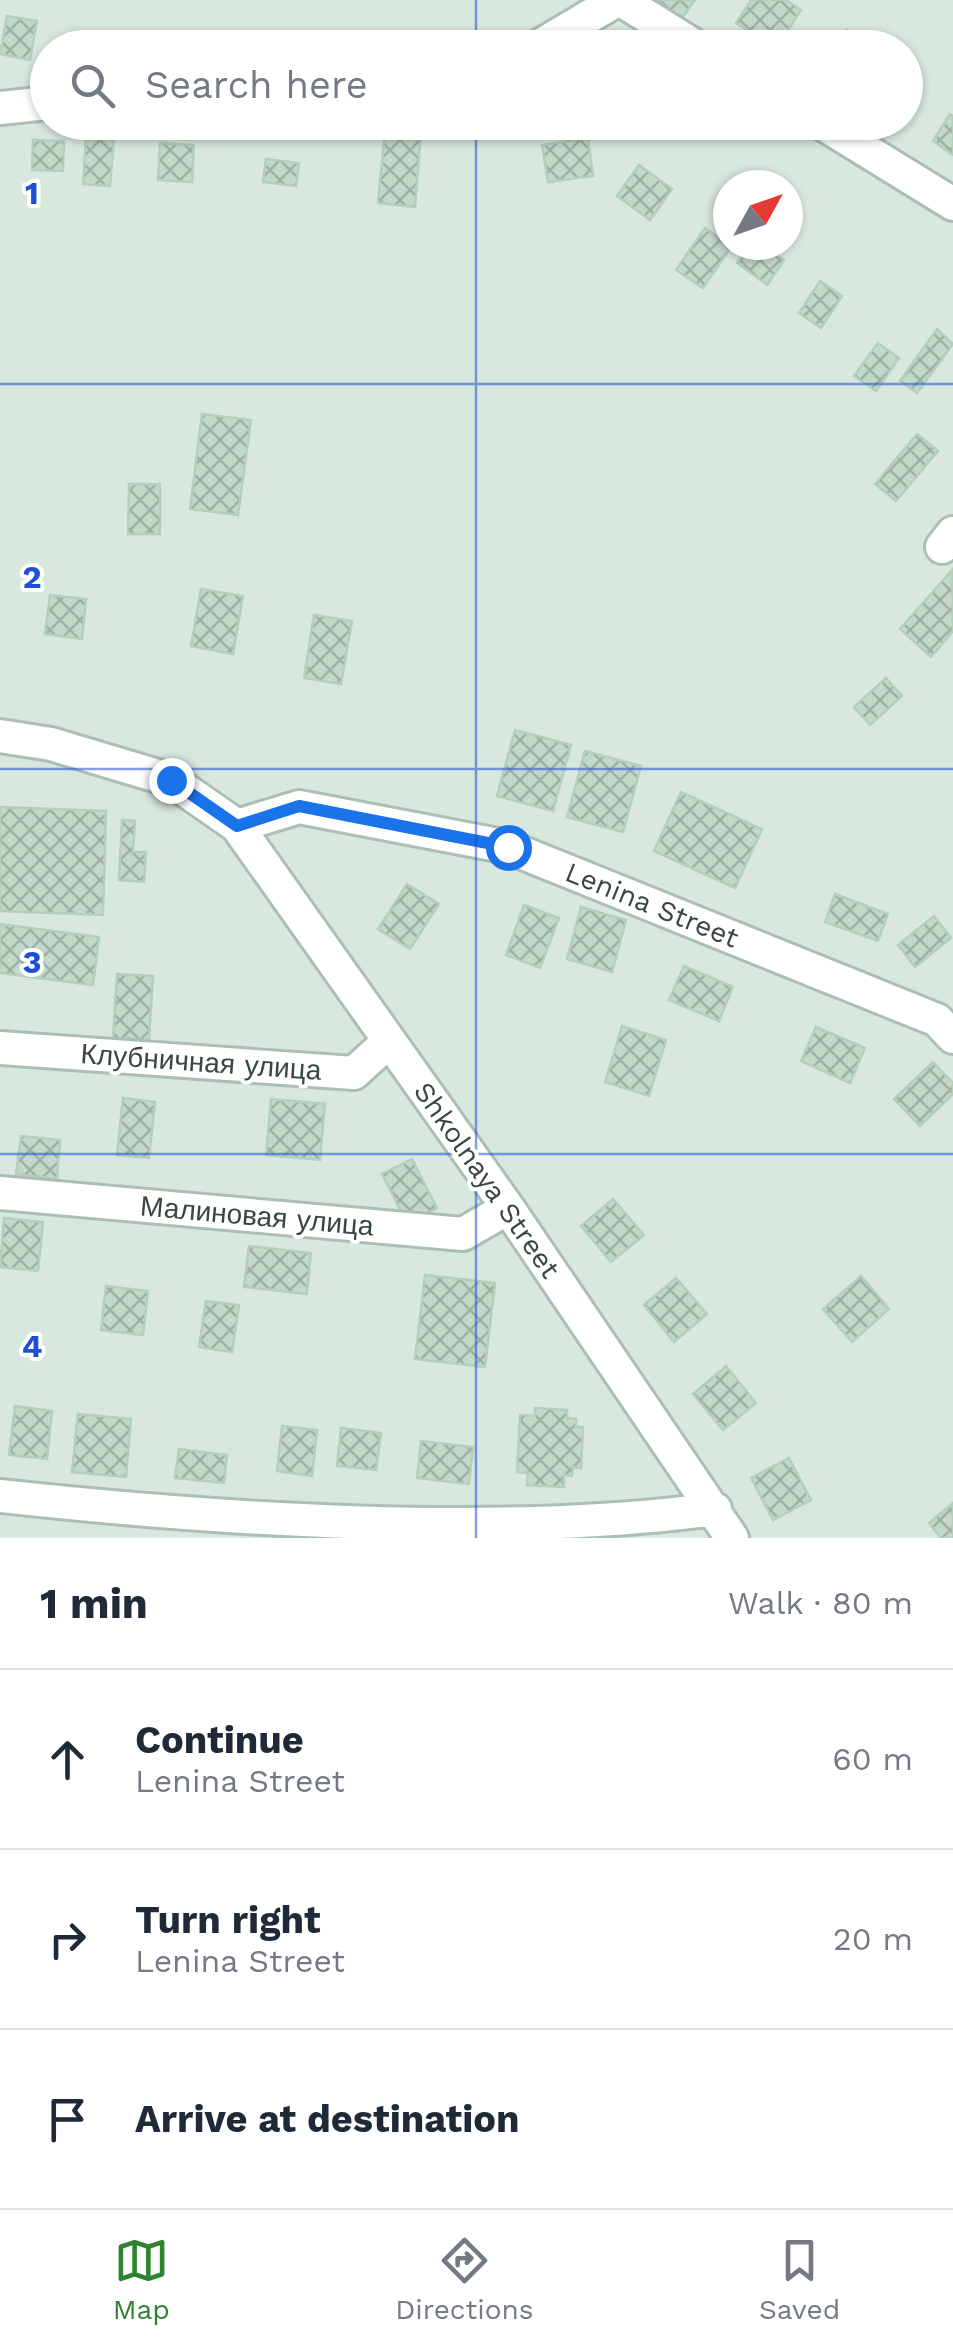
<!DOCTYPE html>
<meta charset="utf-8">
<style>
:root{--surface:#fff;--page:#f2f2f3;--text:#1f2937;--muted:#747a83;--line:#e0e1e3;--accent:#2e832f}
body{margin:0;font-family:"Work Sans",sans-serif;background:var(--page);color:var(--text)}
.compass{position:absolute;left:713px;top:170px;width:90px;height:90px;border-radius:50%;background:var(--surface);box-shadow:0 2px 8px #0004;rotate:50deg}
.stop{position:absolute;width:30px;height:30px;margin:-22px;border:8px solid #1a73e8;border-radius:50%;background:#fff}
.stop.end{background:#1a73e8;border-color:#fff;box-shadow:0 2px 10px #0008}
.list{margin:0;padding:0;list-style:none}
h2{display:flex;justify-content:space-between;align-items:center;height:130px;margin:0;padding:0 40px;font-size:42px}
h2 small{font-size:32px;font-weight:400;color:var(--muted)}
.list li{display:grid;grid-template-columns:65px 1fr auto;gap:30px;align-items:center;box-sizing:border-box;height:180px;padding:0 40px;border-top:2px solid var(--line)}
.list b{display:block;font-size:38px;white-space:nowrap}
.list p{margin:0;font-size:32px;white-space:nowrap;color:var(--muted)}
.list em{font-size:32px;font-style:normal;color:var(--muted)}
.icon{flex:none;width:55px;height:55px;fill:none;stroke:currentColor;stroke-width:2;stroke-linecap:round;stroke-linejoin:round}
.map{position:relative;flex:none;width:953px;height:1538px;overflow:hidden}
.search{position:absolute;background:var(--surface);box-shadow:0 2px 8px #0004;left:30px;right:30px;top:30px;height:110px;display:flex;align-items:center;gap:25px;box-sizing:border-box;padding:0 35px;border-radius:55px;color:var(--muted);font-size:38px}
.sheet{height:670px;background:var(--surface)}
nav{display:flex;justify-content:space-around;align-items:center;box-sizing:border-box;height:140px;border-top:2px solid var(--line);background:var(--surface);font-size:28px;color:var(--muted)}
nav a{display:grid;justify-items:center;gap:5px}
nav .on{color:var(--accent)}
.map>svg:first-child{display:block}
.residential{fill:#d8e8de;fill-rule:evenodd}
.building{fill:url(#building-cross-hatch);stroke:#b3d0bc;stroke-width:2.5}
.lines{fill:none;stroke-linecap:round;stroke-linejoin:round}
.minor-casing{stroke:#acbfb3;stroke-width:38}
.minor{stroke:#fff;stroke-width:32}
.route{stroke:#1a73e8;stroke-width:12}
.grid{fill:none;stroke:#1d4ed8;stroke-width:2.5;stroke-opacity:0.55}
.labels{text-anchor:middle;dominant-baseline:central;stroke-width:8;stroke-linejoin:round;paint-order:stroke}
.street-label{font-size:28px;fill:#38483d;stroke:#fff}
.grid-label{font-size:32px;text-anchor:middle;font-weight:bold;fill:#1d4ed8;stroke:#fff;stroke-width:8;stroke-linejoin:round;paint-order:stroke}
</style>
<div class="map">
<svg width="953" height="1538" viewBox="0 0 953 1538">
<defs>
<pattern id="building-cross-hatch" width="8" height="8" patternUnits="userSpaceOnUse" patternTransform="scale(2.5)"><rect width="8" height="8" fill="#c2d8c9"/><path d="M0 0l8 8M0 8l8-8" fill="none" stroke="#9fb1a4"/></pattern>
</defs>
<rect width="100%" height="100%" fill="#eaf4ee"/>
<!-- residential -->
<path class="residential" d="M0 0H953V1538H0ZM48 48H906V122H48ZM728 185H788V245H728Z"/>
<!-- building -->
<path class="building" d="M654 0H695L681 20Z
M751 0H786L801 10 776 48 736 23Z
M7 16 37 21 30 60 0 54Z
M847 30 875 46 874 48H836Z
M950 114 953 116V155L933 141Z
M385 129 421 132 415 207 378 203Z
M86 137 114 139 110 186 83 184Z
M588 138 593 176 548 182 542 145Z
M33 140 64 141 63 171 32 170Z
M160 143 194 145 192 182 158 180Z
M266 159 299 163 296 186 263 182Z
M639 165 672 189 650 220 617 196Z
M705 228 732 246 703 288 676 270Z
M750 245H763L784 260 767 285 737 263Z
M820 281 842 296 821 328 799 313Z
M937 329 953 344 917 393 900 381Z
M878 343 899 358 876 391 854 376Z
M202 414 251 420 238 515 190 509Z
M917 434 938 451 896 501 875 484Z
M129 484H160V534H128Z
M952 570 953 631 931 657 900 629Z
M201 589 243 596 233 654 191 646Z
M50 595 86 599 82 639 45 634Z
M314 615 352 621 341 684 304 678Z
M886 678 902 696 870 725 854 707Z
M515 730 571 745 553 811 497 796Z
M585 751 641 766 623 832 567 817Z
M681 792 762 829 735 888 654 851Z
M0 807 106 811 103 915 0 911Z
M122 820 135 821 133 852H146L144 882 119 880Z
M407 884 439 904 410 949 378 929Z
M835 894 888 914 878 941 825 922Z
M524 905 559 918 540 968 506 955Z
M581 907 626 920 612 972 567 959Z
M934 916 951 938 915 967 898 945Z
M0 924 99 937 93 985 0 973Z
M684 966 733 987 719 1021 669 1000Z
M117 974 153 976 149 1040 113 1038Z
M622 1026 666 1040 649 1096 605 1082Z
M816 1027 865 1048 850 1083 801 1061Z
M933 1062 953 1083V1094L920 1126 894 1099Z
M123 1098 155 1102 149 1158 117 1155Z
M271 1099 325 1104 320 1160 266 1155Z
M21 1136 60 1140 57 1179 16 1174Z
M412 1159 437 1208 407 1223 382 1174Z
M613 1199 644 1235 611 1262 581 1226Z
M4 1218 43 1222 38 1271 0 1267Z
M249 1246 311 1253 307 1294 244 1287Z
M425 1275 495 1283 485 1367 415 1359Z
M861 1276 889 1309 852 1342 823 1309Z
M676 1278 707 1314 674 1342 644 1305Z
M106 1286 148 1291 143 1335 101 1330Z
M206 1301 239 1305 232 1352 199 1347Z
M726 1366 756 1403 723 1430 693 1394Z
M15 1406 52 1411 47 1459 9 1455Z
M535 1408 567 1410V1418L576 1419V1427H583L581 1468 573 1467 572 1476 564 1475V1487L527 1485 528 1473 517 1472 520 1415 535 1416Z
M78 1414 131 1419 126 1477 72 1472Z
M282 1426 317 1430 312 1476 277 1471Z
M341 1428 381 1433 376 1470 337 1466Z
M421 1441 473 1447 469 1484 417 1478Z
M179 1449 227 1455 224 1483 175 1478Z
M789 1458 811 1500 773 1520 751 1478Z
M953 1503V1538H941L929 1523Z"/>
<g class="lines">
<defs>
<path id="minor" d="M621 0 698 48
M536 48 617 0
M0 108 48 103
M820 122 953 204
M942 547 953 533
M0 736 51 744 171 780 237 826 508 1208 732 1538
M237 826 299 807 508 847 937 1020 953 1037
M0 1048 354 1073 389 1041
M0 1193 463 1234 508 1208
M0 1496C221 1520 501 1538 715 1509"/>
</defs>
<!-- minor casing -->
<use href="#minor" class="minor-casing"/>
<!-- minor -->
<use href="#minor" class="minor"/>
</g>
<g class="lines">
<!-- route -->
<path class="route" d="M171 780 237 826 299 806 508 847"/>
</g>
<!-- grid -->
<path class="grid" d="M476 0V48M476 122V1538M0 384H953M0 769H953M0 1154H953"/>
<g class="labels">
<!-- street labels -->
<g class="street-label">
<text transform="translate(652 905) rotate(22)">Lenina Street</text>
<text transform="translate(201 1062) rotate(4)">Клубничная улица</text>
<text transform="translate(487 1180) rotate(55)">Shkolnaya Street</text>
<text transform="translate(257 1216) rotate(5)">Малиновая улица</text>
</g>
</g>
<g class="grid-label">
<text x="32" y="204">1</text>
<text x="32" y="588">2</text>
<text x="32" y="973">3</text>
<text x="32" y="1357">4</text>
</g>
</svg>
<svg class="compass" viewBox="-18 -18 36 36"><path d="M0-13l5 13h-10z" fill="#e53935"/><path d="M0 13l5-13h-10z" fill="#747a83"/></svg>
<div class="stop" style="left:508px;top:847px"></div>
<div class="stop end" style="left:171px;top:780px"></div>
<div class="search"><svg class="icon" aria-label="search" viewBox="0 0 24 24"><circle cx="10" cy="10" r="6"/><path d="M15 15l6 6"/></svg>Search here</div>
</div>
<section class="sheet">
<h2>1 min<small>Walk · 80 m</small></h2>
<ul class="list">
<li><svg class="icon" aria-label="ahead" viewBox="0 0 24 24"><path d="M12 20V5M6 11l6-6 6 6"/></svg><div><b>Continue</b><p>Lenina Street</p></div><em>60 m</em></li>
<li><svg class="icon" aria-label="right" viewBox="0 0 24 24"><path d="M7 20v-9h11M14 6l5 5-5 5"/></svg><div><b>Turn right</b><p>Lenina Street</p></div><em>20 m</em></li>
<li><svg class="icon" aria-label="arrive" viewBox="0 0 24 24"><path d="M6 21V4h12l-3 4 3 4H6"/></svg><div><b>Arrive at destination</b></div></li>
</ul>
</section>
<nav>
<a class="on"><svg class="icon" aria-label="map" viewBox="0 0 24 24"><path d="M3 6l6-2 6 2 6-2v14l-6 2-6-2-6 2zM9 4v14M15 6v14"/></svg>Map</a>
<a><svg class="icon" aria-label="directions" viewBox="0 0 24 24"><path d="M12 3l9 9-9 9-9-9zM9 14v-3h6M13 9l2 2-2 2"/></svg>Directions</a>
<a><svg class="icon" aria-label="saved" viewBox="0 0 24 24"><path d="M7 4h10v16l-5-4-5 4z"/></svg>Saved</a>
</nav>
